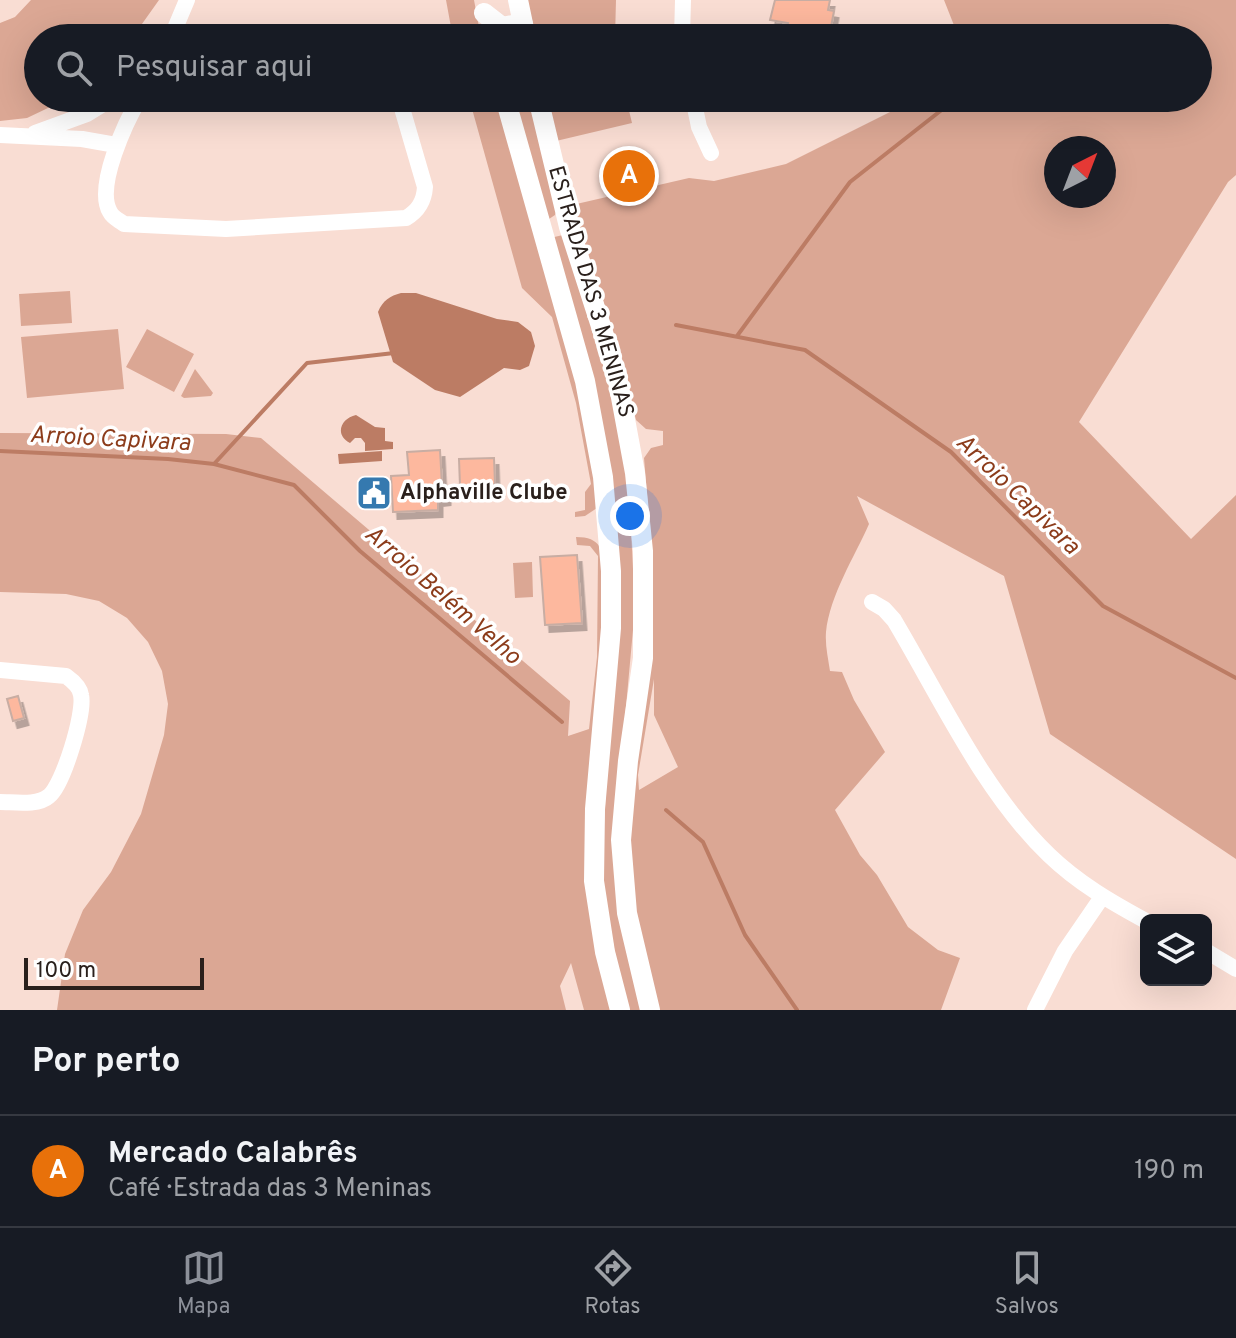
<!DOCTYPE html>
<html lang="pt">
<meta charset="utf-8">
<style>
:root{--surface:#171b24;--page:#242831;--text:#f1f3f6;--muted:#9ea1a6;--line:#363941;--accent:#8c9099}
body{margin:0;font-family:Overpass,sans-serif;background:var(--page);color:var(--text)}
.controls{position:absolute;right:24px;bottom:24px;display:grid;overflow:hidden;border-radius:12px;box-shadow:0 8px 32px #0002}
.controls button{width:72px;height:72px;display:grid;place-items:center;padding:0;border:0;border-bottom:2px solid var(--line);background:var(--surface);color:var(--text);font:40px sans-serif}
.compass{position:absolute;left:1044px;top:136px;width:72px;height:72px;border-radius:50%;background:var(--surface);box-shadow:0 8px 32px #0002;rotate:42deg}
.scale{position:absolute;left:24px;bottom:20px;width:180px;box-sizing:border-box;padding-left:8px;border:4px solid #2a201c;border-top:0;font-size:22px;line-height:28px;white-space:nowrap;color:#2a201c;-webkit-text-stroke:6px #fff;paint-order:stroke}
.you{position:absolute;left:630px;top:516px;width:28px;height:28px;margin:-20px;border:6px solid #fff;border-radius:50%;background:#1a73e8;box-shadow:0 0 0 12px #1a73e833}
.badge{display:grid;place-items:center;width:52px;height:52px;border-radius:50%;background:var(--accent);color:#fff;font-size:26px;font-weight:700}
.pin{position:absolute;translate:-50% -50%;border:4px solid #fff;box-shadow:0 2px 8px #0006}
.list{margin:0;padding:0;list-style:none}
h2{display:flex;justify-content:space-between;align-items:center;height:104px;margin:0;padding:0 32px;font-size:34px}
h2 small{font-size:26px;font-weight:400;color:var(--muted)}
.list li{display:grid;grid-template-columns:52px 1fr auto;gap:24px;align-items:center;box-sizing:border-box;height:112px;padding:0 32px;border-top:2px solid var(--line)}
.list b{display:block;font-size:30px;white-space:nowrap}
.list p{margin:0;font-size:26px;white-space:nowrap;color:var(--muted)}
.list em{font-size:26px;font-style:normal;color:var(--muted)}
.icon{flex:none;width:44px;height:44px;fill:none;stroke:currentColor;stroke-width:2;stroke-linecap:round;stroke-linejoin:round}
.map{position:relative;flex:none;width:1236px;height:1010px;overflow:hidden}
.search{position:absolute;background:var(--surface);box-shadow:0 8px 32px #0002;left:24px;right:24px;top:24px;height:88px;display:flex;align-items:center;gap:20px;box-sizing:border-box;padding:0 28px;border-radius:44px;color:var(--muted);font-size:30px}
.sheet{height:216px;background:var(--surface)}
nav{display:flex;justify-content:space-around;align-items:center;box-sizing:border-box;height:112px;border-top:2px solid var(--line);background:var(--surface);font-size:22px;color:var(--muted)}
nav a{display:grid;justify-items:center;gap:4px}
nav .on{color:var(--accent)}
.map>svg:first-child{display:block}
.green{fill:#dba794;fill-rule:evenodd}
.water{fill:#bc7c64}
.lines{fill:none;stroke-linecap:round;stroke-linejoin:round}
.stream{stroke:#bc7c64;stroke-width:4}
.building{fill:#fdb89e;stroke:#c8ada3;stroke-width:2;filter:url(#shadow)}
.minor{stroke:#fff;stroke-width:16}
.major{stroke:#fff;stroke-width:20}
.labels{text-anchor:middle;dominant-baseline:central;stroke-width:7;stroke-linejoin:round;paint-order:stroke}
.street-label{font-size:22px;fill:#2a201c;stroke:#fff}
.poi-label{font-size:22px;font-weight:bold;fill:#2a201c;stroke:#fff;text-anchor:start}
.water-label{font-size:24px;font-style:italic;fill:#8c3c1b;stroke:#fff}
</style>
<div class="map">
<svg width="1236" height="1010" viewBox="0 0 1236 1010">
<defs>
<filter id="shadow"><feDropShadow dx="4.5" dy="7" stdDeviation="0" flood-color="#0004"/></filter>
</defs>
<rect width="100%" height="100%" fill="#f9ddd3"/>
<!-- green -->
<path class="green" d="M31 0H159L132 38H38V98H69L27 118 0 121V23L15 17Z
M446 0H474L481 38H453Z
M527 0H616L615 38H534Z
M944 0H1236V175L1228 182 1079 422 1191 539 1236 495V859L1050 734 1004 576 857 496 869 524C854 558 830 595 826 632 825 645 828 658 830 671L842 672 854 700 885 752 835 810 860 855 877 875 908 927 938 950 960 958 941 1010H656L634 919 628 814 651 661 653 565 644 458 651 448 663 445V431L646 429 636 420 613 331 572 205 689 178 714 181 786 164 918 98H1198V38H959ZM1056 148H1104V196H1056ZM654 679V715L678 767 639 790 638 775Z
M469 98H497L591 436 597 508 585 516 575 517V512L585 510V492L591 484 576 403 552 317 522 288Z
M512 98H528L557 209 555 215 549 219Z
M547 98H626L632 123 556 141Z
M563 235 609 382 629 491 635 608 618 794 644 1010H626L601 880 618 570 550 238Z
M70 291 72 323 21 326 19 294Z
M118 329 124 389 27 398 21 337Z
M147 329 194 354 174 392 126 367Z
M195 369 213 393 211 396 184 398 181 396Z
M0 433 226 434 261 438 570 701 568 736 589 729 597 657 598 556 590 546 577 545 576 537C601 537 603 550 606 571L591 769 613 1010H584L571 963 560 986 566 1010H57L65 954 83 910 111 872 141 814 164 735 168 704 162 671 148 642 127 618 99 601 66 594 0 592Z
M532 562 533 597 515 598 513 563Z"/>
<!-- water -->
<path class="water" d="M401 293H416L497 319 518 322 531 332 535 346 529 366 520 370 504 368 460 397 435 390 393 362 378 312C383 300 390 296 401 293Z
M356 415 375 427 385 428V441L393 442V449L365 451V443L361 438H355L350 443C334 435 341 418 356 415Z
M382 451V461L339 464 338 454Z"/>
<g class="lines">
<!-- stream -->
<path class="stream" d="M676 325 805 350 951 452 1103 606 1236 678
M737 336 850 182 953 101
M0 451 168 459 214 464 307 363 394 353
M214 464 294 485 360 551 562 722
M666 810 703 842 745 935 797 1010"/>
</g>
<!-- building -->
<path class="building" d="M775 0H830L828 10 834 11 831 27 825 26 824 31 805 27 804 34 786 31 788 23 770 20Z
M440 450 442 486H447L446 498 438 499V510L393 512 391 476 409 475 407 452Z
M494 458 495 484 460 486 459 459Z
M577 555 582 623 545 625 540 557Z
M18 696 24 718 13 721 7 699Z"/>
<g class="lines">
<!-- minor -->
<path class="minor" d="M171 38 187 0
M682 38 683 0
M140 98C126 121 95 187 110 212 113 218 119 220 124 224L226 229 406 218C418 211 424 202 425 187L399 98
M693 98 699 127 711 153
M35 133 87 114 113 98
M0 135 82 139 116 145
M872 602 884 609 894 620C940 697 984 793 1049 855 1078 883 1111 902 1146 921
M0 670 66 676C73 681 80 687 81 695 85 713 63 785 49 796 38 806 14 802 0 802
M1206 951 1236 969
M1035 1010 1065 951 1102 897"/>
<!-- major -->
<path class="major" d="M518 0 526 38
M484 13 502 27 523 23
M505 98 585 381 603 477 611 571V628L595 809 594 881 605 952 620 1010
M538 98 569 227 617 376 635 473 643 551V658L628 761 621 840 627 913 650 1010"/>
</g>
<!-- icons -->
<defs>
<symbol id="civic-square" viewBox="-11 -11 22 22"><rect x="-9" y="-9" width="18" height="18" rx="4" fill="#3579af" stroke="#fff"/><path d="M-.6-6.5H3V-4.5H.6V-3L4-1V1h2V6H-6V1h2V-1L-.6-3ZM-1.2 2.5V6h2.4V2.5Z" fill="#fff"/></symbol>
</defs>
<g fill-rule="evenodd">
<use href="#civic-square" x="354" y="473" width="40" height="40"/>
</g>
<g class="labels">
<!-- street labels -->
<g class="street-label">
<text transform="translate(590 292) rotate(74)">ESTRADA DAS 3 MENINAS</text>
</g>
<!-- poi labels -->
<g class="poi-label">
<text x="400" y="493">Alphaville Clube</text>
</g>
<!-- water labels -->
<g class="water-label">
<text transform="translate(110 440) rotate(3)">Arroio Capivara</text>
<text transform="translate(1017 495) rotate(44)">Arroio Capivara</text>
<text transform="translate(442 596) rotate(41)">Arroio Belém Velho</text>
</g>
</g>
</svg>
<div class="controls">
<button><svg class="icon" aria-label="layers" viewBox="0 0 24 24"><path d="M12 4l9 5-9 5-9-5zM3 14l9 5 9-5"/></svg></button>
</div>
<svg class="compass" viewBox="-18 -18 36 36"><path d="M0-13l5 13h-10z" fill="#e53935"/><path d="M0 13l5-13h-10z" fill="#9ea1a6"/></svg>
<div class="scale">100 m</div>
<div class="you"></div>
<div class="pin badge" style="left:629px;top:176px;background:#e8710a">A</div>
<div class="search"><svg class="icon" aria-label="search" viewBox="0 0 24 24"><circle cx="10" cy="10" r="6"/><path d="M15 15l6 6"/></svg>Pesquisar aqui</div>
</div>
<section class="sheet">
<h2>Por perto<small></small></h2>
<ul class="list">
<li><span class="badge" style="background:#e8710a">A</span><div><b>Mercado Calabrês</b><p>Café · Estrada das 3 Meninas</p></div><em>190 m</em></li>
</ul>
</section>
<nav>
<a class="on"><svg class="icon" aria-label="map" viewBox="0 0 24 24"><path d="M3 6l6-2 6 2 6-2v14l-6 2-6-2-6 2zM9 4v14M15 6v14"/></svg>Mapa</a>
<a><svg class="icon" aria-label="directions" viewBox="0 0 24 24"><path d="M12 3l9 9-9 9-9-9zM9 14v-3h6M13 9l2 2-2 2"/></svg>Rotas</a>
<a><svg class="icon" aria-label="saved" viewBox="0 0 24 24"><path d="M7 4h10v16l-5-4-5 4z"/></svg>Salvos</a>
</nav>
